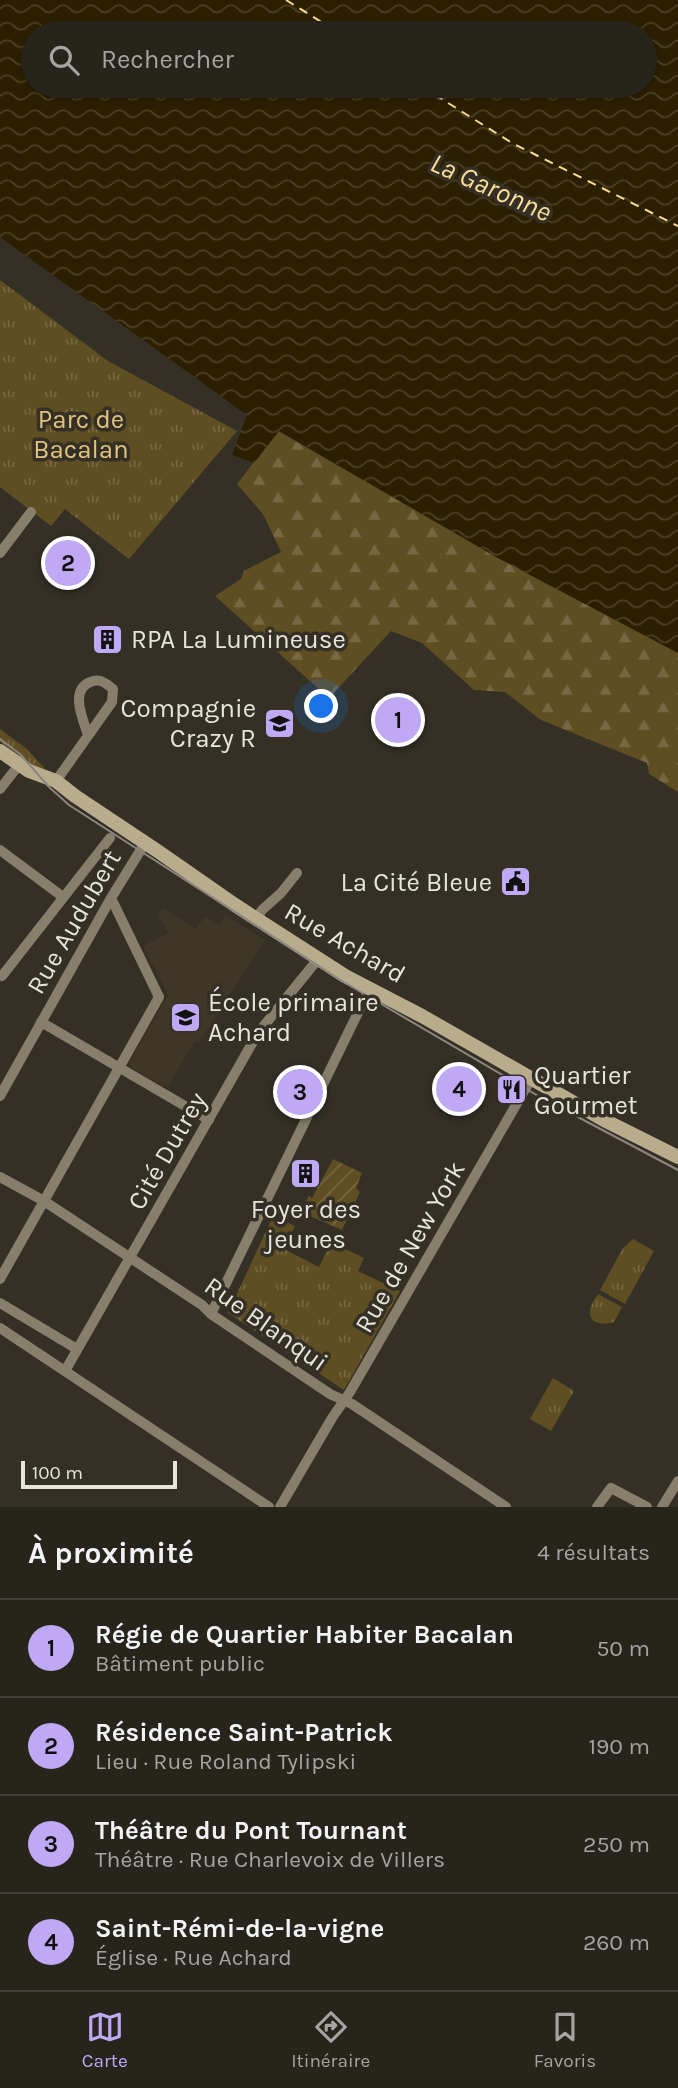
<!DOCTYPE html>
<html lang="fr">
<meta charset="utf-8">
<style>
:root{--surface:#27241c;--page:#333029;--text:#f1f3f6;--muted:#a4a4a3;--line:#43413b;--accent:#bfa9f4}
body{margin:0;font-family:Karla,sans-serif;background:var(--page);color:var(--text)}
.scale{position:absolute;left:21px;bottom:18px;width:156px;box-sizing:border-box;padding-left:7px;border:4px solid #e7e4de;border-top:0;font-size:19px;line-height:24px;white-space:nowrap;color:#e7e4de;-webkit-text-stroke:5px #343026;paint-order:stroke}
.you{position:absolute;left:322px;top:707px;width:24px;height:24px;margin:-18px;border:5px solid #fff;border-radius:50%;background:#1a73e8;box-shadow:0 0 0 10px #1a73e833}
.badge{display:grid;place-items:center;width:46px;height:46px;border-radius:50%;background:var(--accent);color:#111;font-size:23px;font-weight:700}
.pin{position:absolute;translate:-50% -50%;border:4px solid #fff;box-shadow:0 2px 7px #0006}
.list{margin:0;padding:0;list-style:none}
h2{display:flex;justify-content:space-between;align-items:center;height:91px;margin:0;padding:0 28px;font-size:30px}
h2 small{font-size:23px;font-weight:400;color:var(--muted)}
.list li{display:grid;grid-template-columns:46px 1fr auto;gap:21px;align-items:center;box-sizing:border-box;height:98px;padding:0 28px;border-top:2px solid var(--line)}
.list b{display:block;font-size:26px;white-space:nowrap}
.list p{margin:0;font-size:23px;white-space:nowrap;color:var(--muted)}
.list em{font-size:23px;font-style:normal;color:var(--muted)}
.icon{flex:none;width:38px;height:38px;fill:none;stroke:currentColor;stroke-width:2;stroke-linecap:round;stroke-linejoin:round}
.map{position:relative;flex:none;width:678px;height:1507px;overflow:hidden}
.search{position:absolute;background:var(--surface);box-shadow:0 2px 5px #0004;left:21px;right:21px;top:21px;height:77px;display:flex;align-items:center;gap:18px;box-sizing:border-box;padding:0 24px;border-radius:38px;color:var(--muted);font-size:26px}
.sheet{height:483px;background:var(--surface)}
nav{display:flex;justify-content:space-around;align-items:center;box-sizing:border-box;height:98px;border-top:2px solid var(--line);background:var(--surface);font-size:19px;color:var(--muted)}
nav a{display:grid;justify-items:center;gap:4px}
nav .on{color:var(--accent)}
.map>svg:first-child{display:block}
.built{fill:#3e3727}
.grass{fill:url(#grass-tufts)}
.forest{fill:url(#forest-firs)}
.garden{fill:url(#garden-furrows)}
.water{fill:url(#water-waves);fill-rule:evenodd}
.lines{fill:none;stroke-linecap:round;stroke-linejoin:round}
.ferry{stroke:#fadc95;stroke-width:2;stroke-dasharray:9 7;stroke-linecap:butt}
.street{stroke:#877f6c;stroke-width:10}
.secondary{stroke:#b9ac8d;stroke-width:14}
.tram{stroke:#89867e;stroke-width:2}
.labels{text-anchor:middle;dominant-baseline:central;stroke-width:7;stroke-linejoin:round;paint-order:stroke}
.park-label{font-size:26px;fill:#e1c37d;stroke:#343026}
.poi-label{font-size:26px;fill:#e7e4de;stroke:#343026;text-anchor:start}
.street-label{font-size:26px;fill:#e7e4de;stroke:#343026}
.water-label{font-size:28px;font-style:italic;fill:#fadc95;stroke:#343026}
</style>
<div class="map">
<svg width="678" height="1507" viewBox="0 0 678 1507">
<defs>
<pattern id="grass-tufts" width="24" height="20" patternUnits="userSpaceOnUse" patternTransform="scale(1.75)"><rect width="24" height="20" fill="#604e23"/><path d="M3 7l-1-3M5 7V3M7 7l1-3M15 17l-1-3M17 17v-4M19 17l1-3" fill="none" stroke="#776742"/></pattern>
<pattern id="forest-firs" width="22" height="20" patternUnits="userSpaceOnUse" patternTransform="scale(1.75)"><rect width="22" height="20" fill="#604e23"/><path d="M5 1l3.5 6h-7zM16 11l3.5 6h-7z" fill="#776742"/></pattern>
<pattern id="garden-furrows" width="10" height="10" patternUnits="userSpaceOnUse" patternTransform="scale(1.75)"><rect width="10" height="10" fill="#604e23"/><path d="M-1 1l2-2M0 10L10 0M9 11l2-2" fill="none" stroke="#776742"/></pattern>
<pattern id="water-waves" width="16" height="10" patternUnits="userSpaceOnUse" patternTransform="scale(1.75)"><rect width="16" height="10" fill="#2c1f00"/><path d="M0 5q4-4 8 0t8 0" fill="none" stroke="#4b3f25"/></pattern>
</defs>
<rect width="100%" height="100%" fill="#343026"/>
<!-- built -->
<path class="built" d="M163 908 196 929 205 916 219 925 226 915 265 940 199 1042 195 1041 167 1088 131 1067 129 1063 168 995 143 946 168 933 158 914Z"/>
<!-- grass -->
<path class="grass" d="M0 280 108 361 237 431 129 559 65 509 51 526 0 487Z
M0 729 27 749 45 769 29 767 20 756 0 742Z
M273 1216 295 1226 284 1249 319 1267 331 1242 364 1258 358 1271 400 1291 344 1390 228 1313Z
M633 1239 654 1251 625 1304 600 1290 623 1248Z
M598 1294 622 1307 614 1322C605 1325 589 1325 590 1311 590 1306 595 1299 598 1294Z
M553 1378 574 1391 551 1431 530 1419Z"/>
<!-- forest -->
<path class="forest" d="M278 431 498 558 678 653V792L649 774 647 763 541 720 505 692 474 690 422 643 391 631 329 698 215 596 241 579 244 571 281 552 263 514 237 484Z"/>
<!-- garden -->
<path class="garden" d="M333 1159 362 1173 356 1188 360 1192 342 1230 301 1212 309 1196 312 1198Z"/>
<!-- water -->
<path class="water" d="M0 0H678V653L498 558 279 431 254 463 232 455 247 415 0 237ZM645 33V86H33V33Z"/>
<g class="lines">
<!-- ferry -->
<path class="ferry" d="M286 0 339 33
M421 86 512 143 678 226"/>
<!-- street -->
<path class="street" d="M0 553 31 512
M56 781 112 702 113 689C107 684 101 679 93 681 68 688 83 719 88 735
M0 789 19 765
M0 850 63 897
M256 919 262 910 281 893 297 873
M0 975 2 976 110 838
M41 1022 209 1120
M0 1096 111 898 145 843
M0 1177 44 1201 202 1305 211 1314 330 1394 352 1404 506 1507
M0 1279 159 997 111 898
M0 1303 77 1349
M211 1314 370 988
M0 1328 269 1507
M65 1371 258 1033 318 959
M280 1507 332 1418 350 1392 531 1079
M597 1507 611 1488 647 1507
M662 1507 678 1481"/>
<!-- secondary -->
<path class="secondary" d="M0 751 29 771 56 781 75 796 159 852 235 905 345 976 422 1016 604 1120 678 1157"/>
<!-- tram -->
<path class="tram" d="M0 739 20 754 49 787 69 805 342 981 540 1097 678 1170"/>
</g>
<!-- icons -->
<defs>
<symbol id="building-square" viewBox="-11 -11 22 22"><rect x="-9" y="-9" width="18" height="18" rx="4" fill="#bfa9f4" stroke="#343026"/><path d="M-4-6H4V6H1V3H-1V6H-4ZM-2.5-4.3h1.7v1.8h-1.7ZM.8-4.3h1.7v1.8H.8ZM-2.5-1h1.7V.8h-1.7ZM.8-1h1.7V.8H.8Z" fill="#111"/></symbol>
<symbol id="school-square" viewBox="-11 -11 22 22"><rect x="-9" y="-9" width="18" height="18" rx="4" fill="#bfa9f4" stroke="#343026"/><path d="M0-5L7-2L0 1L-7-2ZM-4 1L0 2.5L4 1V4Q0 6-4 4Z" fill="#111"/></symbol>
<symbol id="civic-square" viewBox="-11 -11 22 22"><rect x="-9" y="-9" width="18" height="18" rx="4" fill="#bfa9f4" stroke="#343026"/><path d="M-.6-6.5H3V-4.5H.6V-3L4-1V1h2V6H-6V1h2V-1L-.6-3ZM-1.2 2.5V6h2.4V2.5Z" fill="#111"/></symbol>
<symbol id="restaurant-square" viewBox="-11 -11 22 22"><rect x="-9" y="-9" width="18" height="18" rx="4" fill="#bfa9f4" stroke="#343026"/><path d="M-5-6h1v4h1v-4h1v4h1v-4h1v5L-1.5 .5V6h-2V.5L-5-1ZM5-6V6H3V1.5H1.5Q1.5-4 5-6Z" fill="#111"/></symbol>
</defs>
<g fill-rule="evenodd">
<use href="#building-square" x="90" y="622" width="35" height="35"/>
<use href="#school-square" x="262" y="706" width="35" height="35"/>
<use href="#civic-square" x="498" y="864" width="35" height="35"/>
<use href="#school-square" x="168" y="1000" width="35" height="35"/>
<use href="#restaurant-square" x="494" y="1072" width="35" height="35"/>
<use href="#building-square" x="288" y="1156" width="35" height="35"/>
</g>
<g class="labels">
<!-- park labels -->
<g class="park-label">
<text x="81" y="419">Parc de<tspan x="81" dy="30">Bacalan</tspan></text>
</g>
<!-- poi labels -->
<g class="poi-label">
<text x="131" y="639">RPA La Lumineuse</text>
<text x="256" y="708" text-anchor="end">Compagnie<tspan x="256" dy="30">Crazy R</tspan></text>
<text x="492" y="882" text-anchor="end">La Cité Bleue</text>
<text x="208" y="1002">École primaire<tspan x="208" dy="30">Achard</tspan></text>
<text x="534" y="1075">Quartier<tspan x="534" dy="30">Gourmet</tspan></text>
<text x="306" y="1209" text-anchor="middle">Foyer des<tspan x="306" dy="30">jeunes</tspan></text>
</g>
<!-- street labels -->
<g class="street-label">
<text transform="translate(74 922) rotate(-60)">Rue Audubert</text>
<text transform="translate(345 943) rotate(30)">Rue Achard</text>
<text transform="translate(167 1151) rotate(-60)">Cité Dutrey</text>
<text transform="translate(410 1247) rotate(-60)">Rue de New York</text>
<text transform="translate(266 1324) rotate(35)">Rue Blanqui</text>
</g>
<!-- water labels -->
<g class="water-label">
<text transform="translate(491 187) rotate(24)">La Garonne</text>
</g>
</g>
</svg>
<div class="scale">100 m</div>
<div class="you"></div>
<div class="pin badge" style="left:398px;top:720px">1</div>
<div class="pin badge" style="left:68px;top:563px">2</div>
<div class="pin badge" style="left:300px;top:1092px">3</div>
<div class="pin badge" style="left:459px;top:1089px">4</div>
<div class="search"><svg class="icon" aria-label="search" viewBox="0 0 24 24"><circle cx="10" cy="10" r="6"/><path d="M15 15l6 6"/></svg>Rechercher</div>
</div>
<section class="sheet">
<h2>À proximité<small>4 résultats</small></h2>
<ul class="list">
<li><span class="badge">1</span><div><b>Régie de Quartier Habiter Bacalan</b><p>Bâtiment public</p></div><em>50 m</em></li>
<li><span class="badge">2</span><div><b>Résidence Saint-Patrick</b><p>Lieu · Rue Roland Tylipski</p></div><em>190 m</em></li>
<li><span class="badge">3</span><div><b>Théâtre du Pont Tournant</b><p>Théâtre · Rue Charlevoix de Villers</p></div><em>250 m</em></li>
<li><span class="badge">4</span><div><b>Saint-Rémi-de-la-vigne</b><p>Église · Rue Achard</p></div><em>260 m</em></li>
</ul>
</section>
<nav>
<a class="on"><svg class="icon" aria-label="map" viewBox="0 0 24 24"><path d="M3 6l6-2 6 2 6-2v14l-6 2-6-2-6 2zM9 4v14M15 6v14"/></svg>Carte</a>
<a><svg class="icon" aria-label="directions" viewBox="0 0 24 24"><path d="M12 3l9 9-9 9-9-9zM9 14v-3h6M13 9l2 2-2 2"/></svg>Itinéraire</a>
<a><svg class="icon" aria-label="saved" viewBox="0 0 24 24"><path d="M7 4h10v16l-5-4-5 4z"/></svg>Favoris</a>
</nav>
